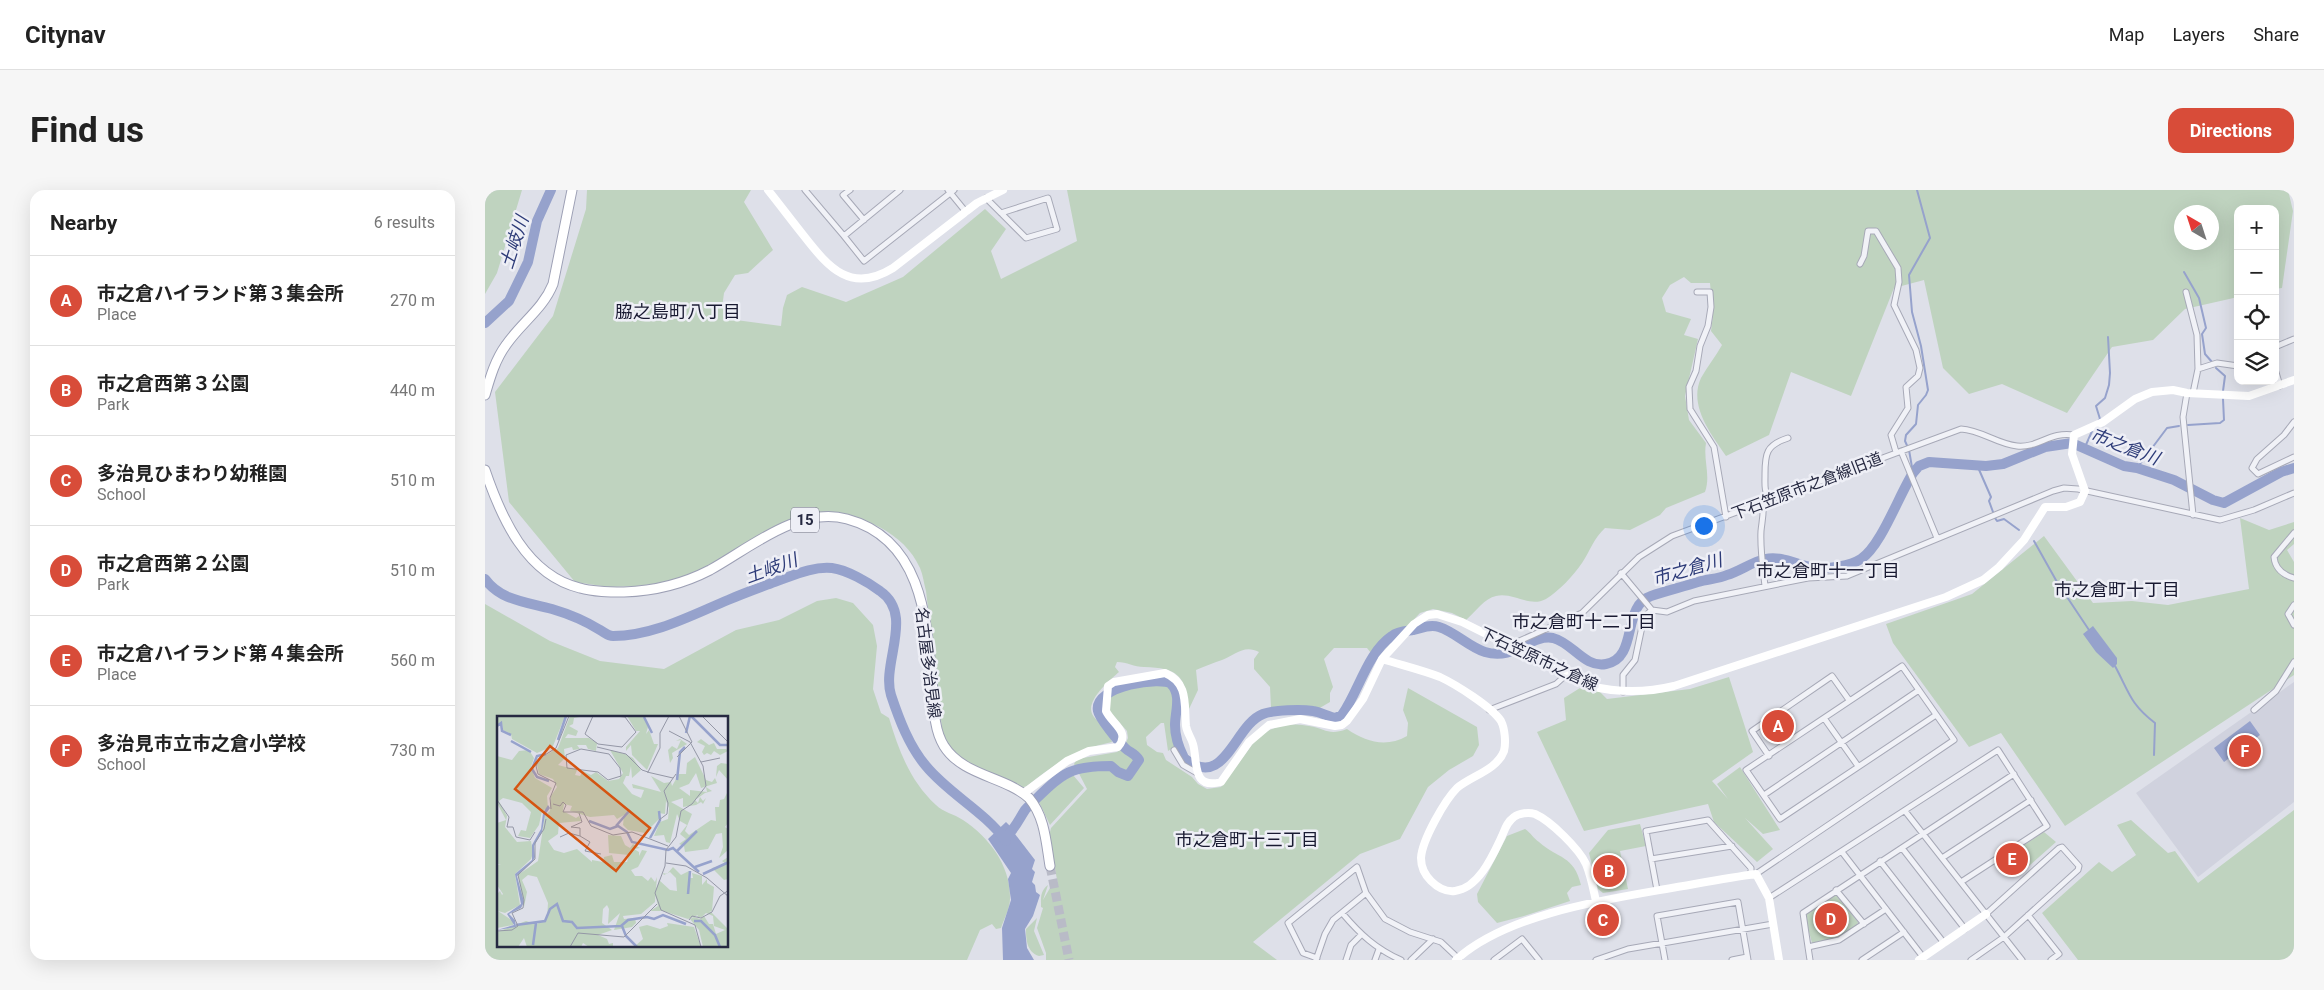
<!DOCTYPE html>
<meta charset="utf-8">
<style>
:root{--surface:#fff;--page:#f6f6f6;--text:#222;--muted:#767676;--line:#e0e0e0;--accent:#d84c39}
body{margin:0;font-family:Roboto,"Noto Sans JP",sans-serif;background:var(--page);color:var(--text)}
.controls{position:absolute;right:15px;top:15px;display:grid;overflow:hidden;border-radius:10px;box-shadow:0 5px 20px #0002}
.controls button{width:45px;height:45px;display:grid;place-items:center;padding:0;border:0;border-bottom:1px solid var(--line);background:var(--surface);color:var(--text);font:25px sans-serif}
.compass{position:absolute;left:1689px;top:15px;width:45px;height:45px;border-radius:50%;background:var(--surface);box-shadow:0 5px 20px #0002;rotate:321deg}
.you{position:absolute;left:1218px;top:335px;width:18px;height:18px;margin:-12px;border:4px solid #fff;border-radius:50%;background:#1a73e8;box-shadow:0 0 0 8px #1a73e833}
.badge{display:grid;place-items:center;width:32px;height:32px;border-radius:50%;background:var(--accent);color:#fff;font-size:16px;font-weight:700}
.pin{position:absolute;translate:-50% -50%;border:2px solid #fff;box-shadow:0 1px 5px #0006}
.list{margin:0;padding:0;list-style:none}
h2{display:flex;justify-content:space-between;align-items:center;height:65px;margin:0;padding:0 20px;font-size:21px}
h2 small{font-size:16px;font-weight:400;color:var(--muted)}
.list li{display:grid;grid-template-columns:32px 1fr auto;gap:15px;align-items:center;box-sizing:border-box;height:90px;padding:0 20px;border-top:1px solid var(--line)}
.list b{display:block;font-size:19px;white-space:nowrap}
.list p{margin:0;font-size:16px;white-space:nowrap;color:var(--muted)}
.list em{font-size:16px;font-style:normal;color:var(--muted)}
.icon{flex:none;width:28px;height:28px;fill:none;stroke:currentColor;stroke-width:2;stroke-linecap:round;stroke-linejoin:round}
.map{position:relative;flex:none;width:1809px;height:770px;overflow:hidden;border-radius:15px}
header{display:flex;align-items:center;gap:30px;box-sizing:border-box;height:70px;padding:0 25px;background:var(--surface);border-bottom:1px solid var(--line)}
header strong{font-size:24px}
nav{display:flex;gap:28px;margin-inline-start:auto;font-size:18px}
.intro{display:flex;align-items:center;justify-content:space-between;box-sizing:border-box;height:120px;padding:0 30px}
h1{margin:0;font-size:35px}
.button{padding:12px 22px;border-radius:15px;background:var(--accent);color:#fff;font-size:18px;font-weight:700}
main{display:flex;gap:30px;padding:0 30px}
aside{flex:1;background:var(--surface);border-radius:15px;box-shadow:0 5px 20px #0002}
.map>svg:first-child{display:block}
.built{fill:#d0d2de}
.green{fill:#bfd3bf;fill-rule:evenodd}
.water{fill:#96a2cc}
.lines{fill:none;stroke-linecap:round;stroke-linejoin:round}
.stream{stroke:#96a2cc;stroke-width:2}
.river{stroke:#96a2cc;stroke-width:10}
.primary-tunnel{stroke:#b9bbc7;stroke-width:9;stroke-dasharray:9 4.5;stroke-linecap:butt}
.street-casing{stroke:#a7a9b7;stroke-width:7}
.primary-casing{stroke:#9da0b5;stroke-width:11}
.street{stroke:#f1f2f7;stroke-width:5}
.secondary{stroke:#fff;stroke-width:8}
.primary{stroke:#fff;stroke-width:9}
.labels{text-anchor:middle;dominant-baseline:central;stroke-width:5;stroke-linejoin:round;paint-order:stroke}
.shield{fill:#eeeff6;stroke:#626477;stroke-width:1}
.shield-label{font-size:15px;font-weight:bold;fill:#262941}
.street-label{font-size:16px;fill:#262941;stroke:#eeeff6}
.water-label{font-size:18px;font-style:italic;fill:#2d3b78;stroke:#eeeff6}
.neighbourhood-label{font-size:18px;fill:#191a32;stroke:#eeeff6}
.inset-river{fill:none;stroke:#96a2cc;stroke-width:2.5}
.inset-road{fill:none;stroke:#9497a6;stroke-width:1}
.view{fill:#d55411;fill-opacity:0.15;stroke:#d55411;stroke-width:2.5}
.inset-edge{fill:none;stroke:#262941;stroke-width:2.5}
</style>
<header>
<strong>Citynav</strong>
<nav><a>Map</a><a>Layers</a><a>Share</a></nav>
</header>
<div class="intro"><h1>Find us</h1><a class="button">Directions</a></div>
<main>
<aside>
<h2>Nearby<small>6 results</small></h2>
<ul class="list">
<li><span class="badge">A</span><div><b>市之倉ハイランド第３集会所</b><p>Place</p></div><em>270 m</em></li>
<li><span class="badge">B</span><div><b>市之倉西第３公園</b><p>Park</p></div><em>440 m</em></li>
<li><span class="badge">C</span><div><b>多治見ひまわり幼稚園</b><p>School</p></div><em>510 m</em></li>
<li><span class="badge">D</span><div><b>市之倉西第２公園</b><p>Park</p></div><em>510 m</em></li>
<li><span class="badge">E</span><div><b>市之倉ハイランド第４集会所</b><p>Place</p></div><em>560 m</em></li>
<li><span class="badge">F</span><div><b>多治見市立市之倉小学校</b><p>School</p></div><em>730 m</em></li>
</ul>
</aside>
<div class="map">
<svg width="1809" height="770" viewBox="0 0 1809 770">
<rect width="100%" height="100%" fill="#dee0e9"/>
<!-- built -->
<path class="built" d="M1809 492V612L1713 687 1651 603Z"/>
<!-- green -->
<path class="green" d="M0 0H37L12 83 0 104Z
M102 0H266L259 12 288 60 263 83 250 85 239 103 237 118 251 130 296 136 298 118 302 105 317 97 361 112 418 87 500 19 521 39 506 61 516 89 592 51 582 0H1803L1808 21 1797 98 1790 99V19H1753V107L1700 119 1668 150 1627 157 1582 223 1517 194 1484 204 1458 178 1439 90 1409 98 1366 206 1306 182 1284 245 1241 266C1227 245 1203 216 1216 188 1222 177 1231 166 1237 155L1226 141 1228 125 1225 93H1206L1199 87 1185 95 1177 108 1181 122 1206 129 1199 145 1213 149 1200 206 1204 230 1221 253C1218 270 1226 285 1220 302L1181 318 1175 325 1145 340 1120 338C1109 348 1105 361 1097 373 1088 386 1074 401 1061 409 1044 418 1029 402 1011 406 1000 408 990 422 981 430L967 423 948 419 935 423 921 438 908 441 901 447 886 463 882 458H849L839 469 848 497 845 503V512L833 519 786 518 785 497 769 479V469L774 462C759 454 750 465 737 470 728 473 720 476 711 480L713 500 704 519C700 485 693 478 659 477 649 477 642 472 632 472L630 477 634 482C625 490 597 513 609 527 617 536 624 540 627 552 590 560 571 573 542 596L536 598C505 583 477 577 458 547L441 401C439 394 438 385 435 378 417 336 358 316 316 325L209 384 183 392 152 396 124 397 90 392 24 312 10 202 68 126 101 19ZM1696 22H1726V52H1696Z
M1755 328 1784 340 1809 332V354L1802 360 1809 372V485L1580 636 1516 543 1484 557 1408 453 1401 434 1487 404 1559 346 1608 413 1647 411 1683 415 1764 399Z
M351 408 368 413 388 435 392 456 388 499 396 523 404 528C414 561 425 591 451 615 458 622 469 624 478 630 504 647 526 676 525 709 525 718 519 729 516 738L511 739 507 734 495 740 482 770H0V414L65 451 115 471 179 479 251 440 294 430 332 411ZM14 528H242V756H14Z
M1244 487 1268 562 1227 591 1243 609 1232 594 1255 577 1295 640 1278 644 1260 628 1288 659 1272 672 1229 632 1223 614 1099 641 1052 542 1081 530 1079 508 1095 498H1111L1122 509 1205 499Z
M679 493C695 503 687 521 687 537 687 544 690 550 689 557L683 561 679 533H676L661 547 662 555 672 562 678 563 681 570 707 587 713 594 722 599 736 597 772 548C786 536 806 532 824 536 842 539 843 546 862 539 881 552 901 558 922 546L923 533 918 520 923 498 992 537 994 555 988 566 964 580 943 597 915 649 875 664 768 752 792 770H561V763L552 738 558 718 556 717C556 708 555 701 563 695L558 710 565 698 573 695 564 646 566 638 602 599 589 574 592 569 632 562 640 555 643 548 642 541 625 522V506L639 499Z
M588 585 599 598 565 635 554 612 572 595Z
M1809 620V770H1593L1557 723 1614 672 1627 682 1651 665 1632 635 1646 630 1683 663 1690 661 1713 693Z
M1155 634 1161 656 1135 661 1143 699 1118 703 1113 699 1104 663 1123 640Z
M1040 639C1046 643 1048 648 1054 652 1073 669 1089 665 1096 695L1087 697 1082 703 1085 711 1039 726 1012 733 993 712 992 704 1022 646Z
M1559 642 1571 652 1544 676 1533 659Z
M1348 705 1352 706 1373 732 1372 736 1350 749 1327 753 1320 727 1323 722Z
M552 728 549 741 559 765 554 766C542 762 541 750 541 739Z"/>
<!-- water -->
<path class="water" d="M1608 436 1632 468V474L1628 478 1611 462 1598 444Z
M1765 531 1775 545 1739 572 1729 558Z
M521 632 529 640 530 644 550 670 547 679 550 682 547 692 550 695 551 702 555 705 548 726 540 739 542 758 549 770H518L517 738 526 710 523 689 526 683 503 649Z"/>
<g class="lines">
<!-- stream -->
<path class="stream" d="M1699 82 1714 108 1721 138 1717 144 1720 164 1727 172
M1731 178 1740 186 1738 201
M1613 231 1615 229 1611 216 1620 208 1624 195 1625 183 1623 147
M1703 235 1735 233 1739 230 1738 209
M1600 257 1608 239
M1492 275 1506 307 1504 311 1508 322
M1652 278 1682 238 1694 236
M1428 283 1424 260 1420 251 1421 245 1431 234 1433 215 1441 205 1443 200 1436 156 1427 122 1424 85 1445 48 1432 0
M1510 328 1512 331 1519 329 1534 340
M1549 351 1572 392 1604 440
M1630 476C1644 502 1645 514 1670 533L1669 565"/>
<!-- river -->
<path class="river" d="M0 133 24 111 43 72 52 31 66 0
M0 389C16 411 42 412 67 419 84 424 99 430 115 440 119 442 123 446 128 446 168 446 207 425 243 410 259 403 276 397 292 391 309 385 329 376 347 378 362 380 383 392 395 401 430 425 396 473 406 505 414 529 424 556 441 576 464 604 499 621 521 651
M520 648C530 639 533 631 540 620 543 616 548 613 551 609 579 582 586 576 626 576L633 582 643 586 654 570C650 563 645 563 640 558 634 552 614 528 613 521 608 495 679 486 686 494 697 505 690 522 690 535 690 546 694 558 699 568 740 602 749 535 778 524 789 520 816 519 828 521 835 522 842 526 850 528L857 525C874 501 882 463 907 446 913 441 921 441 928 440 937 438 945 434 954 437 970 442 984 457 1000 462 1030 471 1045 444 1068 448 1088 453 1099 478 1121 474 1154 468 1136 416 1166 406 1181 401 1197 397 1213 392 1222 389 1233 389 1242 385 1255 381 1267 372 1280 369 1299 365 1314 377 1332 378 1344 379 1365 376 1376 369 1396 356 1414 305 1428 283L1434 276 1444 272 1501 276 1518 274 1560 257 1587 253 1639 276 1652 278 1689 290 1728 310 1739 313 1796 282 1809 278"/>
<!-- primary-tunnel -->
<path class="primary-tunnel" d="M565 676 584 770"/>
<defs>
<path id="street" d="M320 0 359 46 415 0
M365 0 358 5 379 30
M463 0 481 22
M501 8 541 48 572 39 563 8 516 23
M359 46 379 71 469 0
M1375 74 1379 66 1383 41H1391L1413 78 1414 92 1409 115 1431 160 1435 178 1433 186 1421 197 1423 218 1406 245 1411 262
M1212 102H1225L1226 117 1223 136 1215 156 1211 181 1204 197 1205 219 1229 257 1241 327
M1701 102 1712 145 1713 179 1708 203
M1790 157 1809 149
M1713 179 1732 173 1753 176
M1790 179 1795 196
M1702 203 1698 227 1708 325
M1809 232 1799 245 1772 269 1767 278 1773 284 1809 267
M1416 261 1452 348
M1284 311C1279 297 1280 298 1280 284 1280 264 1281 255 1303 248
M1278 314C1279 323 1277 331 1276 341 1275 359 1278 378 1280 396
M1809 343 1789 367C1790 378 1798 385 1809 388
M1136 383 1167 420 1182 422 1209 411 1323 388 1362 386 1568 301 1579 298 1593 299 1735 330 1769 320 1809 303
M1809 415 1803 424 1809 435
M1023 456 1097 423 1154 367 1187 346 1476 239C1496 240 1512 254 1532 256 1554 258 1565 241 1589 245
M1138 502V485L1150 470 1159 427 1167 420
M1004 520 1071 494 1081 485
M1769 520 1791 501 1809 472
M1339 528 1373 576
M689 560 698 575 712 583
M1284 566 1267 541 1347 486 1364 510
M1279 605 1434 500
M1420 621 1537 770
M1417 658 1480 739
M1357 662 1438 767
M1457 668 1546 610
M1166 669 1247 656
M1395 671 1459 753
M1271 684 1469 550 1417 476 1261 580 1295 629 1451 525
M1172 700 1161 641 1223 630 1266 678V684
M1351 700 1379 734
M1284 708 1513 560 1562 636 1476 692
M1401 719 1354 750 1323 757 1318 723 1529 584
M858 724C875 744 891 759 916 770
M1543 725 1574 764 1566 770
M1323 757 1325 770
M832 768 818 763 803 733 872 677 881 703 900 729 925 742 956 752 974 769
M831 770 840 744 848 730 881 703
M861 770 866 755 876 745
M890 770 894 759
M926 770 948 749
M1009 770 1037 749 1054 770
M1111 770 1143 759 1288 734
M1180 770 1172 726 1253 712 1263 770
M1247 770 1262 767
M1377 770 1419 742
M1486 770 1519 747 1593 680 1594 676 1577 657 1574 658 1501 724"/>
<path id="primary" d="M0 205C5 188 10 170 21 155 36 133 58 119 68 94L87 0
M0 280C16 327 41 385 95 398 109 402 124 402 139 402 169 401 198 394 225 380 265 358 313 316 362 329 440 350 442 435 448 501 449 519 449 540 459 556 478 586 519 586 544 608 560 627 561 652 565 676"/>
</defs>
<!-- street casing -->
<use href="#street" class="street-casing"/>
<!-- primary casing -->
<use href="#primary" class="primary-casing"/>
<!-- street -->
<use href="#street" class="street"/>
<!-- secondary -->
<path class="secondary" d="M283 0C295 15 307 31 319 46 344 78 366 104 408 78L492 13 518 0
M897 469C916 475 937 480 955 487 970 494 1007 517 1016 531 1020 539 1021 553 1019 561 1012 580 986 586 972 598 960 610 937 650 936 668 936 677 940 685 946 691 953 698 961 702 970 701 994 698 1008 665 1017 646 1020 639 1022 632 1029 627 1034 623 1044 622 1050 624 1066 631 1094 659 1101 674 1106 686 1108 698 1111 711
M539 603 582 571 604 561 633 557C646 542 627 534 621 521L623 496 629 492 680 483C704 493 699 515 701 536 702 543 706 547 708 554 713 571 706 600 736 592L764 552 784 535 815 529 850 536 857 535 862 531 878 509 897 469 929 434 943 425 952 424 977 432 1105 496C1134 503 1160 503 1189 496L1461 407 1498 390 1514 377 1539 350 1560 317H1581L1595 312 1600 301 1587 264 1589 245 1618 232 1650 209 1667 202 1688 200 1702 203 1764 206 1809 190
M971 770C1020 725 1117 710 1181 699 1211 694 1241 688 1271 684L1284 708 1294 770
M1434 770 1501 724"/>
<!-- primary -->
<use href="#primary" class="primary"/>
</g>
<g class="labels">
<!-- shield labels -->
<rect class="shield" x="306" y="317.5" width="28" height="25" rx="4"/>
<g class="shield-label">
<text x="320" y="330">15</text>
</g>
<!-- street labels -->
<g class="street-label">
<text transform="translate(1322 296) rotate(-21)">下石笠原市之倉線旧道</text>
<text transform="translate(1054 469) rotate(25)">下石笠原市之倉線</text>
<text transform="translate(443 473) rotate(83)">名古屋多治見線</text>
</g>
<!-- water labels -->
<g class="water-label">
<text transform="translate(29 52) rotate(-72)">土岐川</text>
<text transform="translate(1640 256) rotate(21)">市之倉川</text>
<text transform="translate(286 378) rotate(-20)">土岐川</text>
<text transform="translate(1202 379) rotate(-16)">市之倉川</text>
</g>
<!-- neighbourhood labels -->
<g class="neighbourhood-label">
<text x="193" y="121">脇之島町八丁目</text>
<text x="1343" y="380">市之倉町十一丁目</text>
<text x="1632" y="399">市之倉町十丁目</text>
<text x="1099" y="431">市之倉町十二丁目</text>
<text x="762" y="649">市之倉町十三丁目</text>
</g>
</g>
<!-- overview -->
<g transform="translate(12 526)">
<rect width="231" height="231" fill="#dee0e9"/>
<path d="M0 0H68L56 30 40 37 15 23 14 18 6 14 5 7 0 9ZM73 0H88L77 2 76 8 72 10 81 15 79 20 71 18 68 22H92L100 27 99 35 91 33 89 29H80L83 33 76 34 75 31 67 33 68 42 61 49 80 54 78 59 83 60 86 55 94 59 99 56 111 65 122 63 126 57 113 34 128 38 136 42 144 54 135 62 134 50 132 60H129L126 67 135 78 144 82 147 74 136 72 135 68 164 76 154 60 167 67 174 66 175 70 182 58H189L190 47 198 41 209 64 215 66 218 62 220 67 204 72 199 57 192 68 182 72 193 80V74L210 76 209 71 215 75 208 77 198 84 201 87 203 81 206 85 209 82 206 88 204 86 199 89 186 91V82L174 86 195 98 188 115 192 119 214 104 219 105 218 91H222L223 84 227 83 231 75V107L228 111 231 113V134L222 142 226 131 225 117 219 118 211 133 188 136 187 130 182 128 189 123 183 118 190 109 183 105 180 98 173 127 169 126 167 119 157 120 163 106 171 103 172 92 169 85 168 98 162 97V103L148 117 131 114 126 109 127 99 120 103 117 99 93 101 73 95 75 90 67 88 66 95 79 102 82 100 84 105 62 107 61 118 51 125 57 134 67 137 80 133 95 146V144L106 146 107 141 115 139 117 146H130L132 139 112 137 111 119 124 120 128 129 133 132 136 128 143 132 137 133 142 136V140L145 134 150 135 141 151 134 154 138 160H145L151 165 154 161 158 166 160 161 158 186 144 198 126 200 127 203 138 202 139 207 135 211 117 214 123 197 111 208 112 193 110 189 106 193 105 207 115 214 101 219 110 223 112 228 116 227V231H92L86 227 84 231H30L27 222 21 231H0V216L29 205 40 208 50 203 51 187 40 161 31 159 25 164 30 176 27 191 21 159 41 145 48 99 53 95 54 80 60 71 56 63 42 58 40 49 44 42 61 32ZM130 0H146L151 11 149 18 152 14 157 28H161L150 54 135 39 134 29 129 35V31L143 15H139ZM183 23 190 28 175 37 176 42 173 47 171 34 175 30 180 33 184 24 179 25ZM204 23 212 29 217 27 220 33H229L231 35 223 39 217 35 214 39 210 37 207 39 205 36 208 30 200 26ZM32 34 37 42 34 51 38 62 55 72 50 80 51 92 45 95 42 109 33 122 21 120 24 114 29 115 34 96 25 87 6 82 2 85 10 100 8 111 20 126 34 125 36 137 34 143 18 158 23 189 8 197 1 195 16 205V209L0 212V178L3 175 5 179 6 178 0 169V149L4 148H0V107L9 104 0 87V40L15 44 22 35ZM224 47 231 48V64L222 54 219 61 220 50ZM231 141V163L227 164 215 152 229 148 225 145ZM176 151 184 159 192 155V162H196L195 157 205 160V169L210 163V167L217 171 215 195 212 196H214L231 213V231H206L202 214 193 203 197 201 203 203 207 200 212 208H216L219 218 228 214 217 210 216 200 209 197 205 201H200L201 199 191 203 166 195H153L161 190 158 177 162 164 173 174 180 175 179 162 173 156 167 159 166 157 170 158ZM170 207 197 211 204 231H137L146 223 142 211 150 209 163 213 171 210Z" fill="#bfd3bf"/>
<path d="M51 89 53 92 48 99 45 116 37 130 38 141 36 145 20 160 27 186 24 192 12 198 18 204 19 211 0 214 17 209 10 198 24 188 18 158 35 144V129L44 113 46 97Z" fill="#96a2cc"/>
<path class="inset-river" d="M194 0 223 29H232M147 1 155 17M0 10 4 7 5 15 14 19M189 17 193 0M61 24 69 0M14 25 34 36M49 38 40 40 35 53 40 61 52 65M180 64 183 36 188 31M92 105 113 113 121 110 130 116 135 126 171 134 176 132 202 156M119 110 133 94M153 122 163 104 162 95M179 136 200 115M198 151 215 145M206 158 232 146M191 178 193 155M197 205H204L218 219 223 231M19 209 48 205 53 193 60 188 66 205 75 206 80 212 124 210M124 210 131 204 150 201 157 203 166 199 189 208M125 210 129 220 140 231M36 229 39 207"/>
<path class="inset-road" d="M96 0 88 18 101 28 125 31 139 16 128 1 118 0M205 0 232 27M172 15 193 26 206 50 209 70 195 88 184 95 179 121 169 134 168 150 158 177 164 194 198 209 204 231M100 31 129 38 145 54 151 56 163 32V17L172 0M84 33 112 38 123 52 124 60 111 64 101 56 70 52 69 39ZM180 41 195 26 182 0M204 46 223 42M150 56 176 62M0 84 12 101 10 111H16L19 121 33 124 38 116M56 88 63 90 66 86 69 89 66 96H86L94 110 116 119 135 116 171 130M54 93 53 82 59 67 41 58 39 50 43 42 59 32 72 0M82 97 85 106 74 111 83 112V120M162 104 170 98 171 87 167 75 179 58M63 121 72 117 83 120 93 126 88 135 104 138M169 147 189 150 210 162 232 181M192 204 195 200 204 202 215 196 223 180 232 174M0 215 15 214 21 210 15 197 26 192 27 184 21 159 38 143V127L47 113 49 103M73 231 81 217 127 221 160 188"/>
<path class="view" d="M53 30 153 112 119 155 18 73Z"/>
<rect width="231" height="231" class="inset-edge"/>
</g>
</svg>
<div class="controls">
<button>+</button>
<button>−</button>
<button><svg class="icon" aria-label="locate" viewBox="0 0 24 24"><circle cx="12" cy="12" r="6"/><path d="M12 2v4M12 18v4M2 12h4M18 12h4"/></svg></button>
<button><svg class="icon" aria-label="layers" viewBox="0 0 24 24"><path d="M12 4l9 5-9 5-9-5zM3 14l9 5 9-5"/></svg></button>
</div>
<svg class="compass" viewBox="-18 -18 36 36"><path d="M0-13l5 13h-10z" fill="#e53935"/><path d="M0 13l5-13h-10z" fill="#767676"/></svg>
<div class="you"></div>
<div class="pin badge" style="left:1293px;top:536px">A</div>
<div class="pin badge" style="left:1124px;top:681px">B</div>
<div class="pin badge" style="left:1118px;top:730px">C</div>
<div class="pin badge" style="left:1346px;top:729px">D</div>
<div class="pin badge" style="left:1527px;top:669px">E</div>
<div class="pin badge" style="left:1760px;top:561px">F</div>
</div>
</main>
